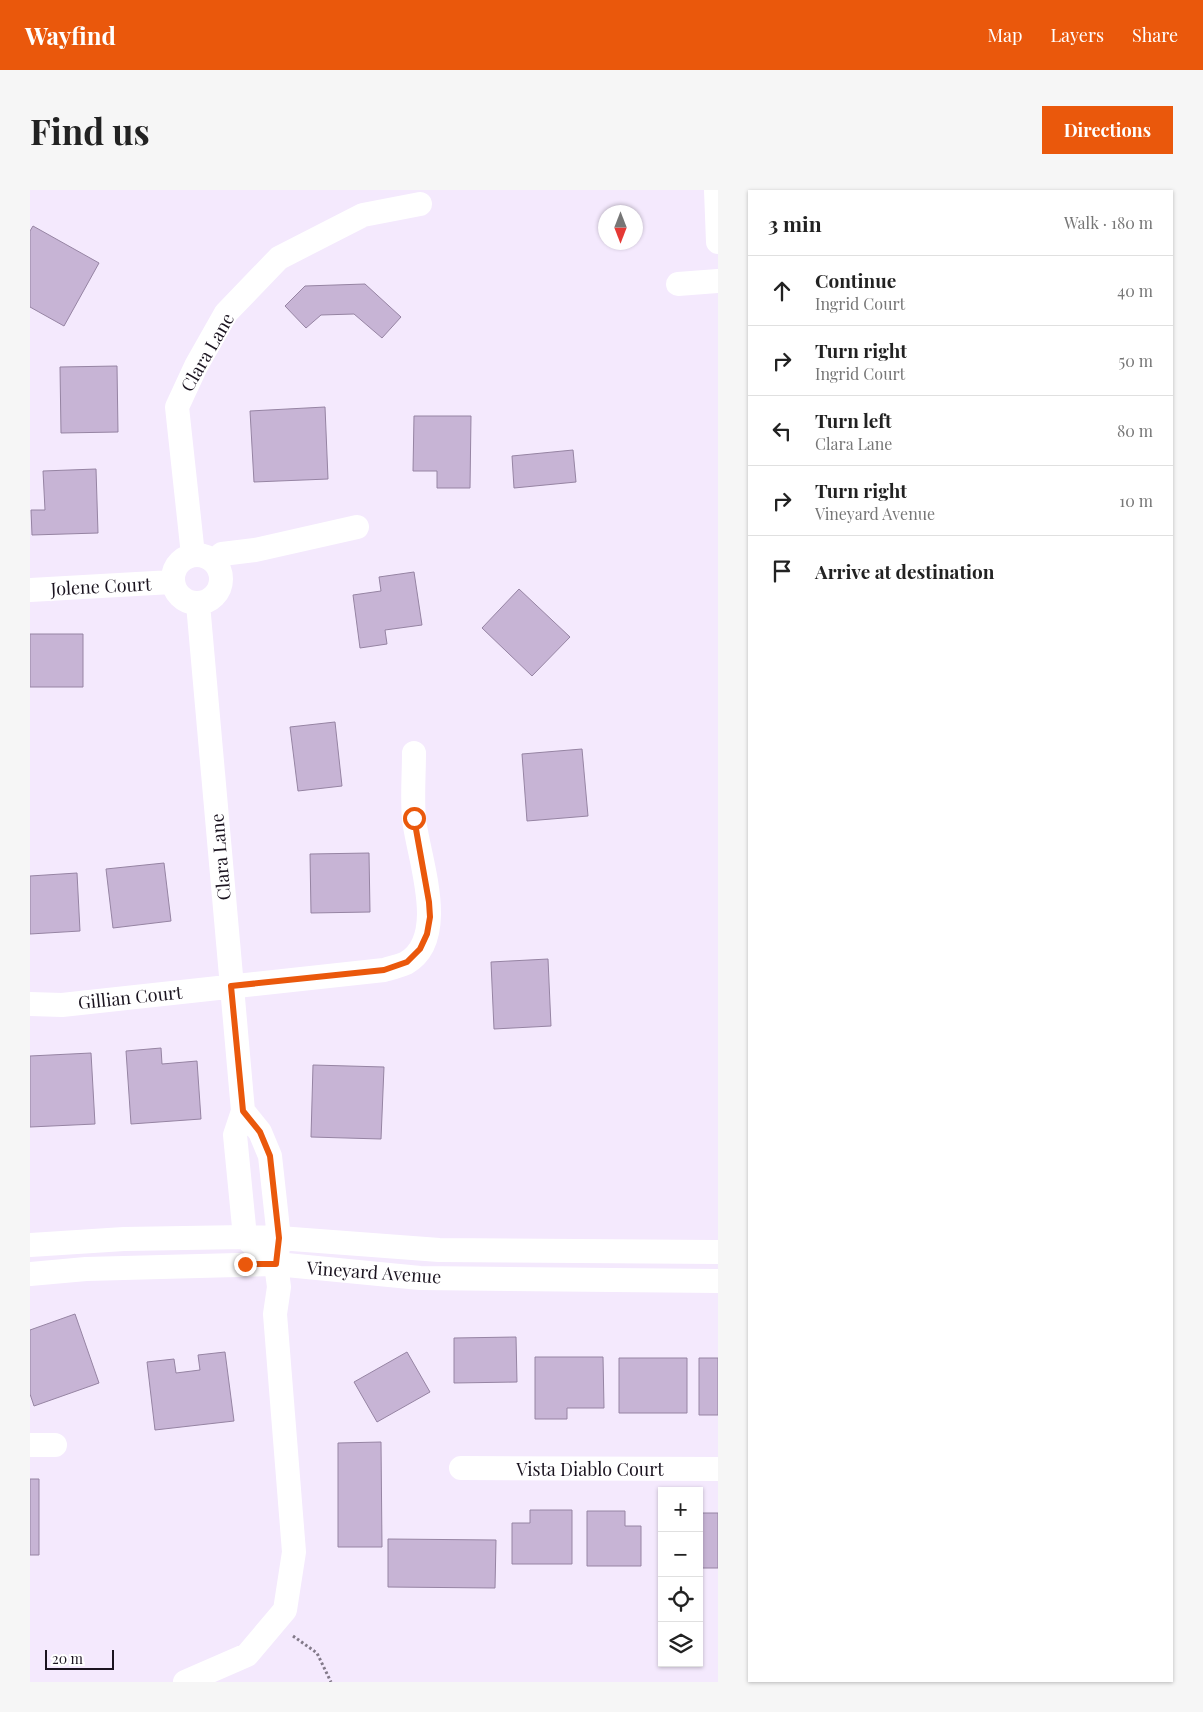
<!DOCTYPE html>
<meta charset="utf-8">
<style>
:root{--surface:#fff;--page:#f6f6f6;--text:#222;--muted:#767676;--line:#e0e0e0;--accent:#ea580c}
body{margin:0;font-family:"Playfair Display",serif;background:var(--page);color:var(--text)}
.controls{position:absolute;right:15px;bottom:15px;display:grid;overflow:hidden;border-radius:0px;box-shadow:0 1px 4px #0004}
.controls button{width:45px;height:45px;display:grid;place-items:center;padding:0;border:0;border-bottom:1px solid var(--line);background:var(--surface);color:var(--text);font:25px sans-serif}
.compass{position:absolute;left:568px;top:15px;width:45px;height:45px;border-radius:50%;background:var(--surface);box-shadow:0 1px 4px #0004;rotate:180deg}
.scale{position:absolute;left:15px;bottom:12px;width:69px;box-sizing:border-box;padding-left:5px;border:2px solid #1b1420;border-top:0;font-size:14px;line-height:18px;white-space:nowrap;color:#1b1420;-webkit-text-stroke:4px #fff;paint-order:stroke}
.stop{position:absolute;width:15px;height:15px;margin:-11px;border:4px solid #ea580c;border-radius:50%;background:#fff}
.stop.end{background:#ea580c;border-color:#fff;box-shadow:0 1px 5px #0008}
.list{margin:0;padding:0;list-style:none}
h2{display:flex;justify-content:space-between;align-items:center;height:65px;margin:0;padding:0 20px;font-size:21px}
h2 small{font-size:16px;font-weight:400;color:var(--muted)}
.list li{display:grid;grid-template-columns:32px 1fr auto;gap:15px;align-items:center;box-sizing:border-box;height:70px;padding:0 20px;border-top:1px solid var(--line)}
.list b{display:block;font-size:19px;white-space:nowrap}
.list p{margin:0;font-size:16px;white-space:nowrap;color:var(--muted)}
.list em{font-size:16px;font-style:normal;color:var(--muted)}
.icon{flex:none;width:28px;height:28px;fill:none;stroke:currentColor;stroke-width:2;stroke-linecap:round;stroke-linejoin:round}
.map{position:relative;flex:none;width:688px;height:1492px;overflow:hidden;border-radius:0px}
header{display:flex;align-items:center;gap:30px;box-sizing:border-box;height:70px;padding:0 25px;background:var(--accent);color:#fff}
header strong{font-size:24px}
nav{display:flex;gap:28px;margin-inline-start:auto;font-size:18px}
.intro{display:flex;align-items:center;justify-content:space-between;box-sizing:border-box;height:120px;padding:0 30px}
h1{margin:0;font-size:35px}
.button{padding:12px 22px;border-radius:0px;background:var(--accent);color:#fff;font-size:18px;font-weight:700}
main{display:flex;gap:30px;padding:0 30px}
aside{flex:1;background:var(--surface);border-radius:0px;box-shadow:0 1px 4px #0004}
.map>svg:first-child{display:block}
.building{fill:#c7b4d5;stroke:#9684a3}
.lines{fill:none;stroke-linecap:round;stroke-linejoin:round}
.path{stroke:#827989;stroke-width:3;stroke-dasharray:2.5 2.5;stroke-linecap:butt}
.minor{stroke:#fff;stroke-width:24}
.route{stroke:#ea580c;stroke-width:6}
.labels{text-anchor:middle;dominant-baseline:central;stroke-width:4;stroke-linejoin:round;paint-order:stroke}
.street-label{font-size:18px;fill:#1b1420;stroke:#fff}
</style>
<header>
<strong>Wayfind</strong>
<nav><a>Map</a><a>Layers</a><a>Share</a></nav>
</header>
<div class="intro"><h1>Find us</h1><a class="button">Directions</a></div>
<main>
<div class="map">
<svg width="688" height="1492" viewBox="0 0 688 1492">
<rect width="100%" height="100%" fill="#f4e9fd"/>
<!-- building -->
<path class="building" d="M3 36 69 73 34 136 0 117V41Z
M335 94 371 127 352 148 324 124 291 125 276 138 255 116 275 96Z
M87 176 88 242 31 243 30 177Z
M295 217 298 289 224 292 220 221Z
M384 226H441L440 298H407V281H383Z
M543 260 546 292 484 298 482 266Z
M66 279 68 343 2 345 1 320H15L13 281Z
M384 382 392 435 355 440 357 454 330 458 323 405 351 401 349 387Z
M489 399 540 447 502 486 452 438Z
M0 444H53V497H0Z
M305 532 312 596 268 601 260 537Z
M552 559 558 626 497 631 492 564Z
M339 663 340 722 281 723 280 664Z
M134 673 141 731 83 738 76 679Z
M47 683 50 741 0 744V686Z
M518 769 521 836 464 839 461 772Z
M131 858 132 874 167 871 171 929 101 934 96 861Z
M61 863 65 934 0 937V866Z
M283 875 354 877 351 949 281 947Z
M45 1124 69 1193 4 1216 0 1204V1140Z
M486 1147 487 1192 424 1193V1148Z
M195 1162 204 1231 125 1240 117 1172 144 1169 146 1183 170 1180 168 1165Z
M377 1162 400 1202 347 1232 324 1192Z
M505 1167H573L574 1218H537V1229H505Z
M589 1168H657V1223H589Z
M669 1168H688V1225H669Z
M351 1252 352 1357H308V1253Z
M0 1289H9V1365H0Z
M500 1320H542V1374H482V1333H500Z
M557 1321H595V1336H611V1376H557Z
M669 1323H688V1378H669Z
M358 1349 466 1350 465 1398 358 1397Z"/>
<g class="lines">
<!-- path -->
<path class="path" d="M263 1446 287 1463 301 1492"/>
<!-- minor -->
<path class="minor" d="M686 0 688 52
M648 94 688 91
M143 389a24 24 0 1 1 48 0a24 24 0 1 1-48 0Z
M163 365 147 217 166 176 196 123 249 68 333 25 390 14
M183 371 192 364 225 360 327 337
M0 400 142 392
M168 414 213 921 205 945 215 1047 226 1057
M0 814 32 815 354 780C361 778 369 776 376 773 420 748 388 667 384 629 382 607 384 585 384 563
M0 1055 94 1049 215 1047 249 1048 409 1060 688 1062
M0 1084 56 1079 246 1074 390 1088 688 1091
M0 1255H25
M431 1278 688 1279
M155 1492 217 1465 255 1420 264 1362 245 1124 249 1097 246 1074 249 1048 240 966 230 942 213 921"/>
</g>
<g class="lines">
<!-- route -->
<path class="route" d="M215 1074H246L249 1048 240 966 230 942 213 921 201 796 354 780 377 772 390 759 397 744 400 727 399 712 384 628"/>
</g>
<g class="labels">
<!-- street labels -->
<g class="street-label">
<text transform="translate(177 162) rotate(-60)">Clara Lane</text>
<text transform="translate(71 396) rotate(-3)">Jolene Court</text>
<text transform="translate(190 667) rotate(-95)">Clara Lane</text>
<text transform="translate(100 807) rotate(-6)">Gillian Court</text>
<text transform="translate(344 1082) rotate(4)">Vineyard Avenue</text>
<text x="560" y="1279">Vista Diablo Court</text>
</g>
</g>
</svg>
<div class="controls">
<button>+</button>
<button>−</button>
<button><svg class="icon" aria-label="locate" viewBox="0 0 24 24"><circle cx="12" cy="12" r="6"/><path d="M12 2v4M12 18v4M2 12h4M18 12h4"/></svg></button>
<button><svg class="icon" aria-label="layers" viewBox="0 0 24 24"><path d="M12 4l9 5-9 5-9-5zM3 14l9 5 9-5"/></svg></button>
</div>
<svg class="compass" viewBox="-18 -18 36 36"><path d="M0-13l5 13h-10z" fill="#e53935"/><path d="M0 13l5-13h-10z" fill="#767676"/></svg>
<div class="scale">20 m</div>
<div class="stop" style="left:384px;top:628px"></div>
<div class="stop end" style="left:215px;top:1074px"></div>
</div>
<aside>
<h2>3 min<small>Walk · 180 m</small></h2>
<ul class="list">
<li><svg class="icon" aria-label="ahead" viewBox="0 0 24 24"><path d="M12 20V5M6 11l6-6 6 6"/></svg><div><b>Continue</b><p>Ingrid Court</p></div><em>40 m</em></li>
<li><svg class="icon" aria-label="right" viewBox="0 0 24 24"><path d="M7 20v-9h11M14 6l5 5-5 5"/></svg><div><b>Turn right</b><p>Ingrid Court</p></div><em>50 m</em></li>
<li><svg class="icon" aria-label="left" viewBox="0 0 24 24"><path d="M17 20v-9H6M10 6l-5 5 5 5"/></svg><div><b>Turn left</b><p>Clara Lane</p></div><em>80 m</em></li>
<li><svg class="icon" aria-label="right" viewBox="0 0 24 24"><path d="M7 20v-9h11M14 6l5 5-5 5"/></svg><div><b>Turn right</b><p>Vineyard Avenue</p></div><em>10 m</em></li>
<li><svg class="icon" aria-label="arrive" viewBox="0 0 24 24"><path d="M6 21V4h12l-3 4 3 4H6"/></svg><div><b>Arrive at destination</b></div></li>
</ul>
</aside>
</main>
